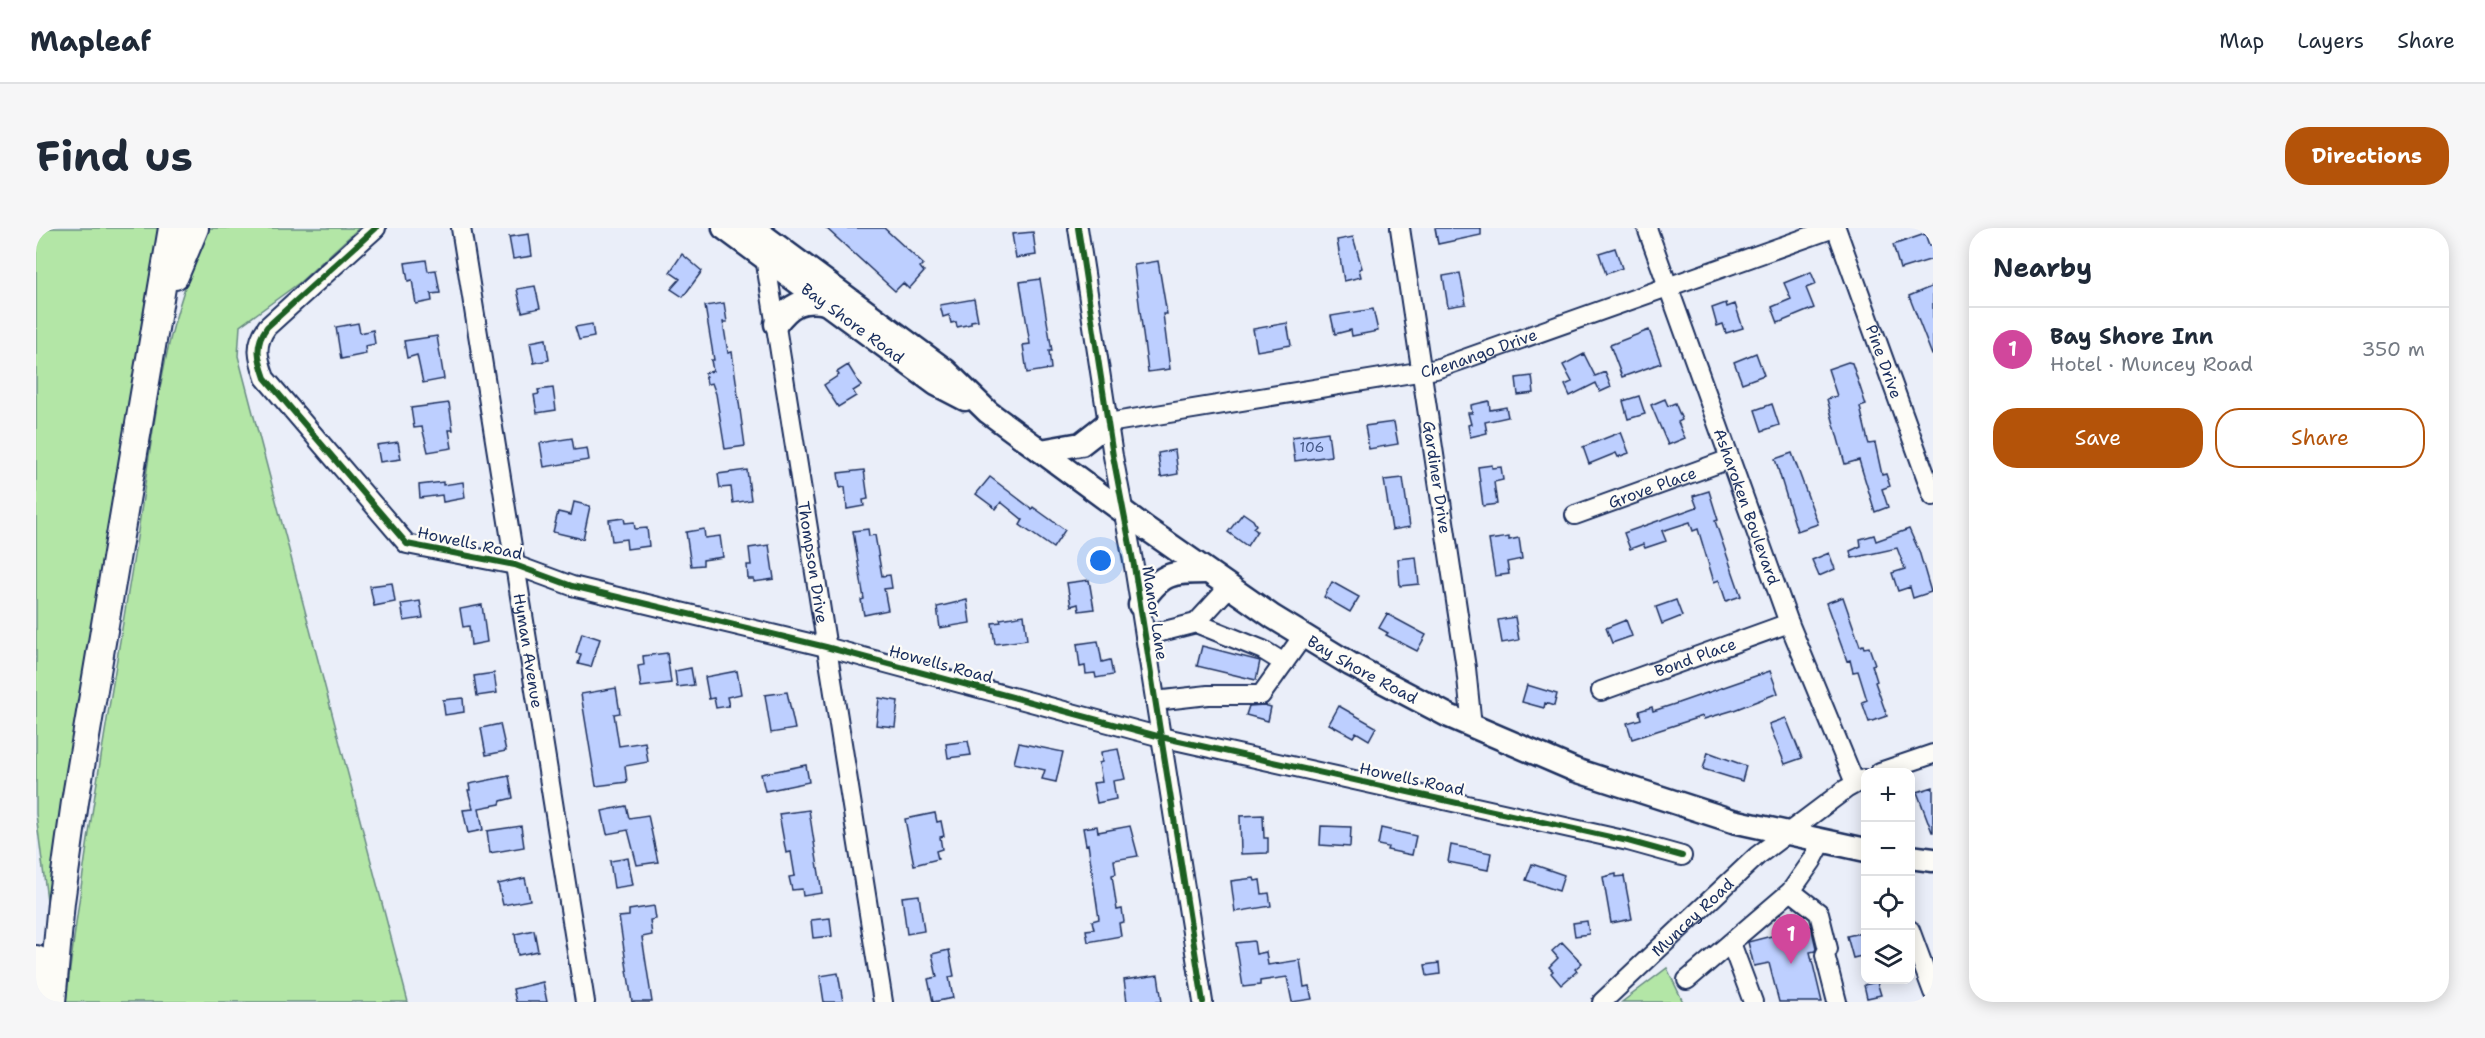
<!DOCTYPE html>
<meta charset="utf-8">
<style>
:root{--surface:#fff;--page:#f6f6f7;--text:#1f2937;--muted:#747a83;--line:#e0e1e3;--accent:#b45309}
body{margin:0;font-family:"Shantell Sans",sans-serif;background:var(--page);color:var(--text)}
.controls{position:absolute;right:18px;bottom:18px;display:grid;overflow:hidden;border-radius:12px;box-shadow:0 3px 15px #0003}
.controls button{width:54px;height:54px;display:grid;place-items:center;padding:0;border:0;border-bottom:2px solid var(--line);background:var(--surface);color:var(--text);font:30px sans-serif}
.you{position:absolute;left:1065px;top:333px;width:21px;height:21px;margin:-15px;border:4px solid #fff;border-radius:50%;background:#1a73e8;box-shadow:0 0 0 9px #1a73e833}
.badge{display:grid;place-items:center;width:39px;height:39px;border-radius:50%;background:var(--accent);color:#fff;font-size:20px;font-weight:700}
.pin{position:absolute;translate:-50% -50px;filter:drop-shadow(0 2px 3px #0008)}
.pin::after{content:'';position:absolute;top:32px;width:21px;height:18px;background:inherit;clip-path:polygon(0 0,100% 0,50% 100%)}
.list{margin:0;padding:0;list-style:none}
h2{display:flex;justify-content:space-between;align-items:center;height:78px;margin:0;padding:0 24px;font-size:26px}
h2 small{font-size:20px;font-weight:400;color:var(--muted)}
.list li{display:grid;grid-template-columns:39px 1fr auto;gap:18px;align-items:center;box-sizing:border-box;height:84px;padding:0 24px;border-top:2px solid var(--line)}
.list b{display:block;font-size:22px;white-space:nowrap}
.list p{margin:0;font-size:20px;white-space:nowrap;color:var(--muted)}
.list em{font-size:20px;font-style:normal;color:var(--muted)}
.actions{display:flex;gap:12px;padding:18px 24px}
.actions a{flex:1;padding:14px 0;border:2px solid var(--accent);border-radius:24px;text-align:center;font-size:21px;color:var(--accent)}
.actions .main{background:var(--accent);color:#fff}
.icon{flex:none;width:33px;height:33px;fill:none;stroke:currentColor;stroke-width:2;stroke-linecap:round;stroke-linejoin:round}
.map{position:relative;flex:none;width:1897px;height:774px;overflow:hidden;border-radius:24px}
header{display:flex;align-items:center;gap:36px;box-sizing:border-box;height:84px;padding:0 30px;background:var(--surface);border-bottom:2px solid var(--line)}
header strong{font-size:28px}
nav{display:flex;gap:33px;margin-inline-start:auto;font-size:21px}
.intro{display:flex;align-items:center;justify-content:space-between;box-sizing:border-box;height:144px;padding:0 36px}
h1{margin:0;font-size:42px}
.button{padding:15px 27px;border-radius:24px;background:var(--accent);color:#fff;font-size:21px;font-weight:700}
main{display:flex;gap:36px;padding:0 36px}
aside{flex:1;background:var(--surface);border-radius:24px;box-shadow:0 3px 15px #0003}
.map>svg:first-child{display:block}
.green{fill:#b3e6a6;stroke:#678a82;stroke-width:1.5}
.building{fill:#bdcfff;stroke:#1b2f5e;stroke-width:1.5}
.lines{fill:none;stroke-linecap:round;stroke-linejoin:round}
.minor-casing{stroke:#1b2f5e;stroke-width:22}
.major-casing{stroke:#1b2f5e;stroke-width:27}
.highway-casing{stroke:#1b2f5e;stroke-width:30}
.minor{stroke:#fdfcf7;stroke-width:18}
.major{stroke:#fdfcf7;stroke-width:22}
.highway{stroke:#fdfcf7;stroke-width:26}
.cycleway-casing{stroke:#fdfcf7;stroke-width:10}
.cycleway{stroke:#1b5e20;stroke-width:6}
.labels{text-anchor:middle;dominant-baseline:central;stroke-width:4.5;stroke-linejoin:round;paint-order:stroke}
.number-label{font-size:14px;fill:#445786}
.street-label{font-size:16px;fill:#1b2f5e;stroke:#fdfcf7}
</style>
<header>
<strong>Mapleaf</strong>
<nav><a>Map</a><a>Layers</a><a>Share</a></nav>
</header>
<div class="intro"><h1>Find us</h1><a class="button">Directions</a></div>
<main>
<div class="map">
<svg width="1897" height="774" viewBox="0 0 1897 774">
<rect width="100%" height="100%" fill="#eaeef9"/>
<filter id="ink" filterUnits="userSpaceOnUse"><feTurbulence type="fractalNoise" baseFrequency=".0167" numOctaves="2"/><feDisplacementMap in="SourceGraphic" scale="12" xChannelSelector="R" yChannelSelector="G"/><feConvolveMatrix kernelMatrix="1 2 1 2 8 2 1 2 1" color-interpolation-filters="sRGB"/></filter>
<g filter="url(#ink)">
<!-- green -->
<path class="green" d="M0 0H127L28 584 11 672 0 586Z
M174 0H323L263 55 204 98 202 128 372 774H30C48 621 75 469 100 316 117 212 125 94 174 0Z
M1631 740 1647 774H1586Z"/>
<!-- building -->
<path class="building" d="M790 0H848L887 36 884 39 888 44 873 61 867 55 859 63Z
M1399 0H1445V7L1402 16Z
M997 4 1000 27 980 30 976 6Z
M493 6 496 28 477 31 473 9Z
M1889 6 1893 17 1897 16V31L1864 41 1857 17Z
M1317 9 1326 40 1323 41 1325 49 1308 53 1301 12Z
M1579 20 1586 40 1570 46 1563 25Z
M646 26 666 43 647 69 635 61 644 51 634 44Z
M390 32 392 43 400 42 404 65 395 66 396 73 380 76 376 52 372 53 369 35Z
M1122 33 1131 86H1127L1134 141 1112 144 1098 37Z
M1775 44 1780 56 1770 60 1778 80 1742 95 1736 79 1755 71 1748 55Z
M1424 45 1430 76 1412 79 1407 48Z
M1004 51 1016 123H1013L1015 141 991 145 987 117 994 116 984 54Z
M499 58 504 80 486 84 481 61Z
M1897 58V127H1896L1873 68Z
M938 71 942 92 935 93V96L921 99 920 94 915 95 913 87 907 89 904 77Z
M688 75 691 94H687L692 125 696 124 709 218 689 221 680 166 676 155 671 156 669 145 677 143 675 132H678L669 78Z
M1690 75 1691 79 1699 76 1707 100 1690 105 1687 96 1681 98 1676 80Z
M1337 81 1342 103 1316 108 1315 102 1299 106 1295 88Z
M322 95 324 105 337 102 339 116 329 118 330 126 305 131 300 99Z
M1251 95 1255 117 1221 123 1217 101Z
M556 96 558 109 543 112 539 99Z
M1613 102 1625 135 1586 149 1574 117Z
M401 108 408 151 387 155 381 127 371 130 368 113Z
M510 111 513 132 498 135 494 114Z
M1720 125 1728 147 1706 155 1698 134Z
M1548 126 1559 148 1569 144 1575 159 1564 164 1560 155 1534 168 1529 157 1536 154 1527 137Z
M1812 134 1816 135 1830 177 1824 179 1832 213 1833 216 1839 215 1846 247 1850 246 1854 258 1846 261 1852 279 1839 284 1823 232 1809 236 1791 171 1801 168 1792 141Z
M812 137 825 158 817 163 820 168 802 179 788 157 803 147 801 144Z
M1496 148 1498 165 1482 167 1480 150Z
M517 160 520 182 501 185 498 167 503 166 502 162Z
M1603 168 1609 186 1592 191 1587 173Z
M1629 171 1632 178 1639 175 1646 192 1642 194 1649 210 1632 217 1615 177Z
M1453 173 1454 182 1470 179 1472 189 1449 194 1451 205 1434 209 1432 197 1435 196 1432 185H1436L1435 177Z
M413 175 417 202H413L416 220 392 224 386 199 378 200 375 180Z
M1736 176 1743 197 1726 203 1719 182Z
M1358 194 1362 216 1333 221 1329 198Z
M1292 204 1295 228 1259 233 1256 209Z
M1585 204 1593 225 1582 229 1580 225 1553 236 1547 219Z
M536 210 538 222 551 220 553 232 508 239 504 215Z
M362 214 365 231 344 234 341 217Z
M1139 222 1142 246 1125 249 1122 225Z
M1756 225 1782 296 1761 303 1739 231Z
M1456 237V240L1465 239 1467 252 1458 254 1461 276 1447 278 1442 239Z
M711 242 715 272 697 275 695 259 684 260 682 246Z
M828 242 832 271 827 272 828 278 811 281 809 259 804 260 802 245Z
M954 249 996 281 997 279 1029 302 1017 320 984 297 987 292 965 274 960 281 940 266Z
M1367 250 1374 299 1356 302 1348 252Z
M407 254V257L427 254 429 270 407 274 406 267 384 270 383 257Z
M1673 263 1682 292 1679 293 1705 368 1690 373 1683 352 1678 354 1662 301 1657 303 1654 294 1626 303 1630 313 1609 320 1607 316 1594 321 1588 305 1661 279 1657 268Z
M538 274 554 278 547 311 517 304 522 284 535 287Z
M1207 285 1217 292 1220 297 1217 300 1221 303 1211 318 1192 304Z
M588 290 589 295 598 294 599 301 611 300 613 318 591 321 590 311 576 313 573 292Z
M668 301 669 310 684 308 687 329 667 332V337L655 338 650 304Z
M832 301 833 308 839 307 846 348 854 347 856 360 848 361 852 382 828 387 825 372 828 371 817 303Z
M1873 301 1883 323 1895 364 1877 370 1874 359 1862 363 1856 345 1869 341 1861 320 1816 330 1814 323 1825 318 1824 311 1838 307 1840 313Z
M1473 309V312L1483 310 1486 331 1471 334 1473 346 1459 348 1453 312Z
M733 317 738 351 718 354V351H712L711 337H715L713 320Z
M1793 325 1799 341 1783 348 1776 332Z
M1380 329 1383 356 1364 358 1362 331Z
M1053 352 1058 381 1043 383 1042 376 1035 378 1031 355Z
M1296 354 1323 369 1314 384 1288 369Z
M356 355 359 374 338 378 334 358Z
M1807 369 1824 418 1827 417 1828 420 1833 419 1839 436 1836 437 1841 453 1839 454 1851 488 1833 494 1826 474 1831 472 1822 443 1817 444 1814 432 1811 433 1790 375Z
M931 372 934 395 904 400 901 379Z
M1640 372 1646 388 1626 396 1620 379Z
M384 373 387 390 368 393 365 376Z
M446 377 451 414 435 417 433 398 427 399 424 381Z
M1351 386 1390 407 1381 423 1350 407 1352 405 1343 400Z
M988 387 991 412 959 416 956 395 965 394 964 391Z
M1479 389 1483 412 1466 415 1462 392Z
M1590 392 1596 408 1576 415 1570 400Z
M546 405 564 411 555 439 542 436 545 426 540 425Z
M1062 413 1066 434 1074 432 1077 447 1060 450 1059 445 1050 446 1049 438 1044 439 1041 416Z
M1166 418 1224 433 1220 452 1161 438Z
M631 425 635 455 605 459 602 438 608 437 607 428Z
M655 440 658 457 641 459 639 443Z
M701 443 705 466 691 469 693 478 680 480 678 470 673 471 669 449Z
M1734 443 1742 465 1698 482 1668 491 1667 488 1596 511 1591 495 1605 491 1603 483 1616 479 1617 483 1642 475Z
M458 445 461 465 441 468 438 448Z
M1491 457 1521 466 1518 478 1509 475 1508 480 1486 474Z
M580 460 584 485 578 486 583 518 609 514 612 534 589 538 591 554 560 558 545 466Z
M751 464 759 501 735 505 729 467Z
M427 470 428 484 409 487 407 472Z
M843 470 862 473 859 499 840 497Z
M1228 477 1235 479 1232 493 1210 487 1213 478Z
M1303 478 1340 499 1333 512 1320 504 1317 509 1293 496Z
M1750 490 1766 530 1749 536 1733 496Z
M464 496 470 523 450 527 445 500Z
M932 513 935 527 912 530 910 516Z
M983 515 1027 524 1020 554 1006 551 1009 542 978 535Z
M1082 521 1089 551 1077 553 1080 571 1061 575 1057 555 1066 554 1063 535 1066 534 1065 524Z
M1672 524 1710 538 1706 553 1667 541Z
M770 537 773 554 729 563 725 546Z
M473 548 477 570 465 573 464 576 443 580 447 602 432 605 427 582 437 581 432 562H434L433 556Z
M1897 559V604H1896L1881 564Z
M590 578 593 590 612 587 622 634 601 637 592 602 571 606 566 583Z
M773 582 786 665 767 668 766 661 756 662 753 649 759 648 755 624 750 625 743 586Z
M899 585 901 594 905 593 908 608 904 609 906 621 900 623 902 631 878 637 869 591Z
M1227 587 1228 610H1232V625L1205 626 1204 588Z
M485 598 488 619 454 625 451 603Z
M1061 598 1062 604 1094 598 1102 628 1078 632 1080 646 1076 647 1081 682 1086 681 1088 694 1083 695 1085 708 1052 714 1050 702 1058 701 1056 693 1063 691 1052 616 1050 617 1047 600Z
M1285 598 1315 599 1314 619 1284 617Z
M1345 600 1380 608 1376 627 1351 622 1352 619 1342 617Z
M1415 617 1455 625 1452 642 1412 634Z
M592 630 597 657 578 660 574 633Z
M1496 636 1528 647 1523 663 1490 652Z
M1580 646V649L1588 648 1596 691 1575 695 1567 649Z
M489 650 494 672 467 677 462 656Z
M1218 650 1219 653 1224 652 1226 666 1233 665 1235 678 1199 684 1195 653Z
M883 667 888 703 871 706 866 669Z
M618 678 620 691 614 692 616 707 606 709 616 774H596L583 689 593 688V682Z
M794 690 796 708 777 710 775 692Z
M1551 693 1553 706 1539 708 1537 695Z
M1775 698 1780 720 1779 723 1774 724 1786 774H1743L1733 735 1718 738 1712 714Z
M498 702 502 723 482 727 479 706Z
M1824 705 1825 709 1830 707V727L1817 730 1811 708Z
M1218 713 1220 726 1230 724 1232 737 1264 732 1268 759 1273 758 1276 771 1256 774 1251 749 1224 753V757L1207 759 1200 715Z
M1526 714 1546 735 1539 741 1541 743 1525 757 1515 745 1517 743 1513 739 1522 730 1516 723Z
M913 722 918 748 913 749 917 770 897 774 892 751 901 749 896 726Z
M1403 735 1404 746 1391 748 1389 737Z
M802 745 807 774H788L784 748Z
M1122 747 1126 774H1091L1088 752Z
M507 754 511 774H480L477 761Z
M1841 754 1845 767 1831 770 1828 757Z"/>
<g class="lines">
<defs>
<g id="minor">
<path d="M340 0 231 99C218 117 222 130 229 150L371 316 479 337 536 358 790 419 1125 509 1592 613 1646 628"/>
<path id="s1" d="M425 0 549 774"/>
<path d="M1042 0 1077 228 1098 338 1167 774"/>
<path id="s2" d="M1364 0 1430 440 1436 499"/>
<path id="s3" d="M1611 0 1753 395 1819 555"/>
<path id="s4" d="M1800 0 1897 268"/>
<path id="s5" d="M728 23 847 774"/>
<path id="s6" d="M1072 195 1400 141 1798 0"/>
<path id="s7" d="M1539 287 1694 231"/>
<path d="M1160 395 1227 422 1248 435"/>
<path d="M1109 408 1160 395 1193 359"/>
<path id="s8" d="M1565 463 1753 395"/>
<path d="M1119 473 1172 467H1225L1267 408"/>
<path d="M1844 544 1897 526"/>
<path d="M1755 663 1783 685 1792 721 1789 727 1801 774"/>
<path d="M1874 702 1897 764"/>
<path d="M1695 715 1717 774"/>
<path d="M1651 752 1755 663 1776 633 1786 614"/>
<path id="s9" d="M1566 774 1721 628 1810 561 1828 551"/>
</g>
<g id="major">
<path id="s10" d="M688 0 900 156 929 171"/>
<path id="s11" d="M717 0 909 142 952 184 1111 301 1237 389 1314 436 1413 488 1539 542 1697 593 1830 622"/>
<path d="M740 96C754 77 766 70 790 75"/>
<path d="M1005 223 1045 216 1072 195"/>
<path d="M1104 377C1125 345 1134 344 1171 344"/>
<path d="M1874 629 1897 632"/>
</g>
<path id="highway" d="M139 48 159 0
M0 731 1 774
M16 774 25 674 39 574 136 0"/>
</defs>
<!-- minor casing -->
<use href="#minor" class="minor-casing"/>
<!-- major casing -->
<use href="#major" class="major-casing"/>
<!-- highway casing -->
<use href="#highway" class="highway-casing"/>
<!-- minor -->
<use href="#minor" class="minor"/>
<!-- major -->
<use href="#major" class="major"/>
<!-- highway -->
<use href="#highway" class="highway"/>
<defs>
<path id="cycleway" d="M340 0 231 99C218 117 222 130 229 150L371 316 479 337 536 358 790 419 1125 509 1592 613 1646 628
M1042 0 1077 228 1098 338 1167 774"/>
</defs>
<!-- cycleway casing -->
<use href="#cycleway" class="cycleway-casing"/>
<!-- cycleway -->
<use href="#cycleway" class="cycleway"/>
</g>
</g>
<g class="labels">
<!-- number labels -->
<g class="number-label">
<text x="1276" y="219">106</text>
</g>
<!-- street labels -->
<g class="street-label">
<text stroke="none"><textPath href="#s10" startOffset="160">Bay Shore Road</textPath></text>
<text stroke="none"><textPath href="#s6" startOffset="378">Chenango Drive</textPath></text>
<text stroke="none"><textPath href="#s4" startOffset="142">Pine Drive</textPath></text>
<text stroke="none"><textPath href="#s2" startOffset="252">Gardiner Drive</textPath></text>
<text stroke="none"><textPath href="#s7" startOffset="82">Grove Place</textPath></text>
<text stroke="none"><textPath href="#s3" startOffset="296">Asharoken Boulevard</textPath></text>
<text transform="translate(434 315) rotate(12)">Howells Road</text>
<text stroke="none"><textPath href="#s5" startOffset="315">Thompson Drive</textPath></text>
<text transform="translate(1119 385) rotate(81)">Manor Lane</text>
<text stroke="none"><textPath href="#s1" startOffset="428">Hyman Avenue</textPath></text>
<text stroke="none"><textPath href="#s8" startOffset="100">Bond Place</textPath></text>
<text transform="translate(905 436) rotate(15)">Howells Road</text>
<text stroke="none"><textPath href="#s11" startOffset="754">Bay Shore Road</textPath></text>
<text transform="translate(1376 551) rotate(12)">Howells Road</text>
<text stroke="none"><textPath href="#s9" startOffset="124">Muncey Road</textPath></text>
</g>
</g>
</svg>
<div class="controls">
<button>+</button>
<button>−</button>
<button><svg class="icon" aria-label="locate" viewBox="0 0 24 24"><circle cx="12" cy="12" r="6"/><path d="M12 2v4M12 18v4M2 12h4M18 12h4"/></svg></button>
<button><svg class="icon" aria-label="layers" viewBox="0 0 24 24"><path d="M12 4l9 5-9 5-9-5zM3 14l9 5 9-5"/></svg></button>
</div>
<div class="you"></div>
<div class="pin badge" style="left:1755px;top:736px;background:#d1479c">1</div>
</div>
<aside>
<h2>Nearby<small></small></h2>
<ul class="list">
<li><span class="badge" style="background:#d1479c">1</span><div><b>Bay Shore Inn</b><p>Hotel · Muncey Road</p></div><em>350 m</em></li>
</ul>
<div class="actions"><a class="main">Save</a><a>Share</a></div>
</aside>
</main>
